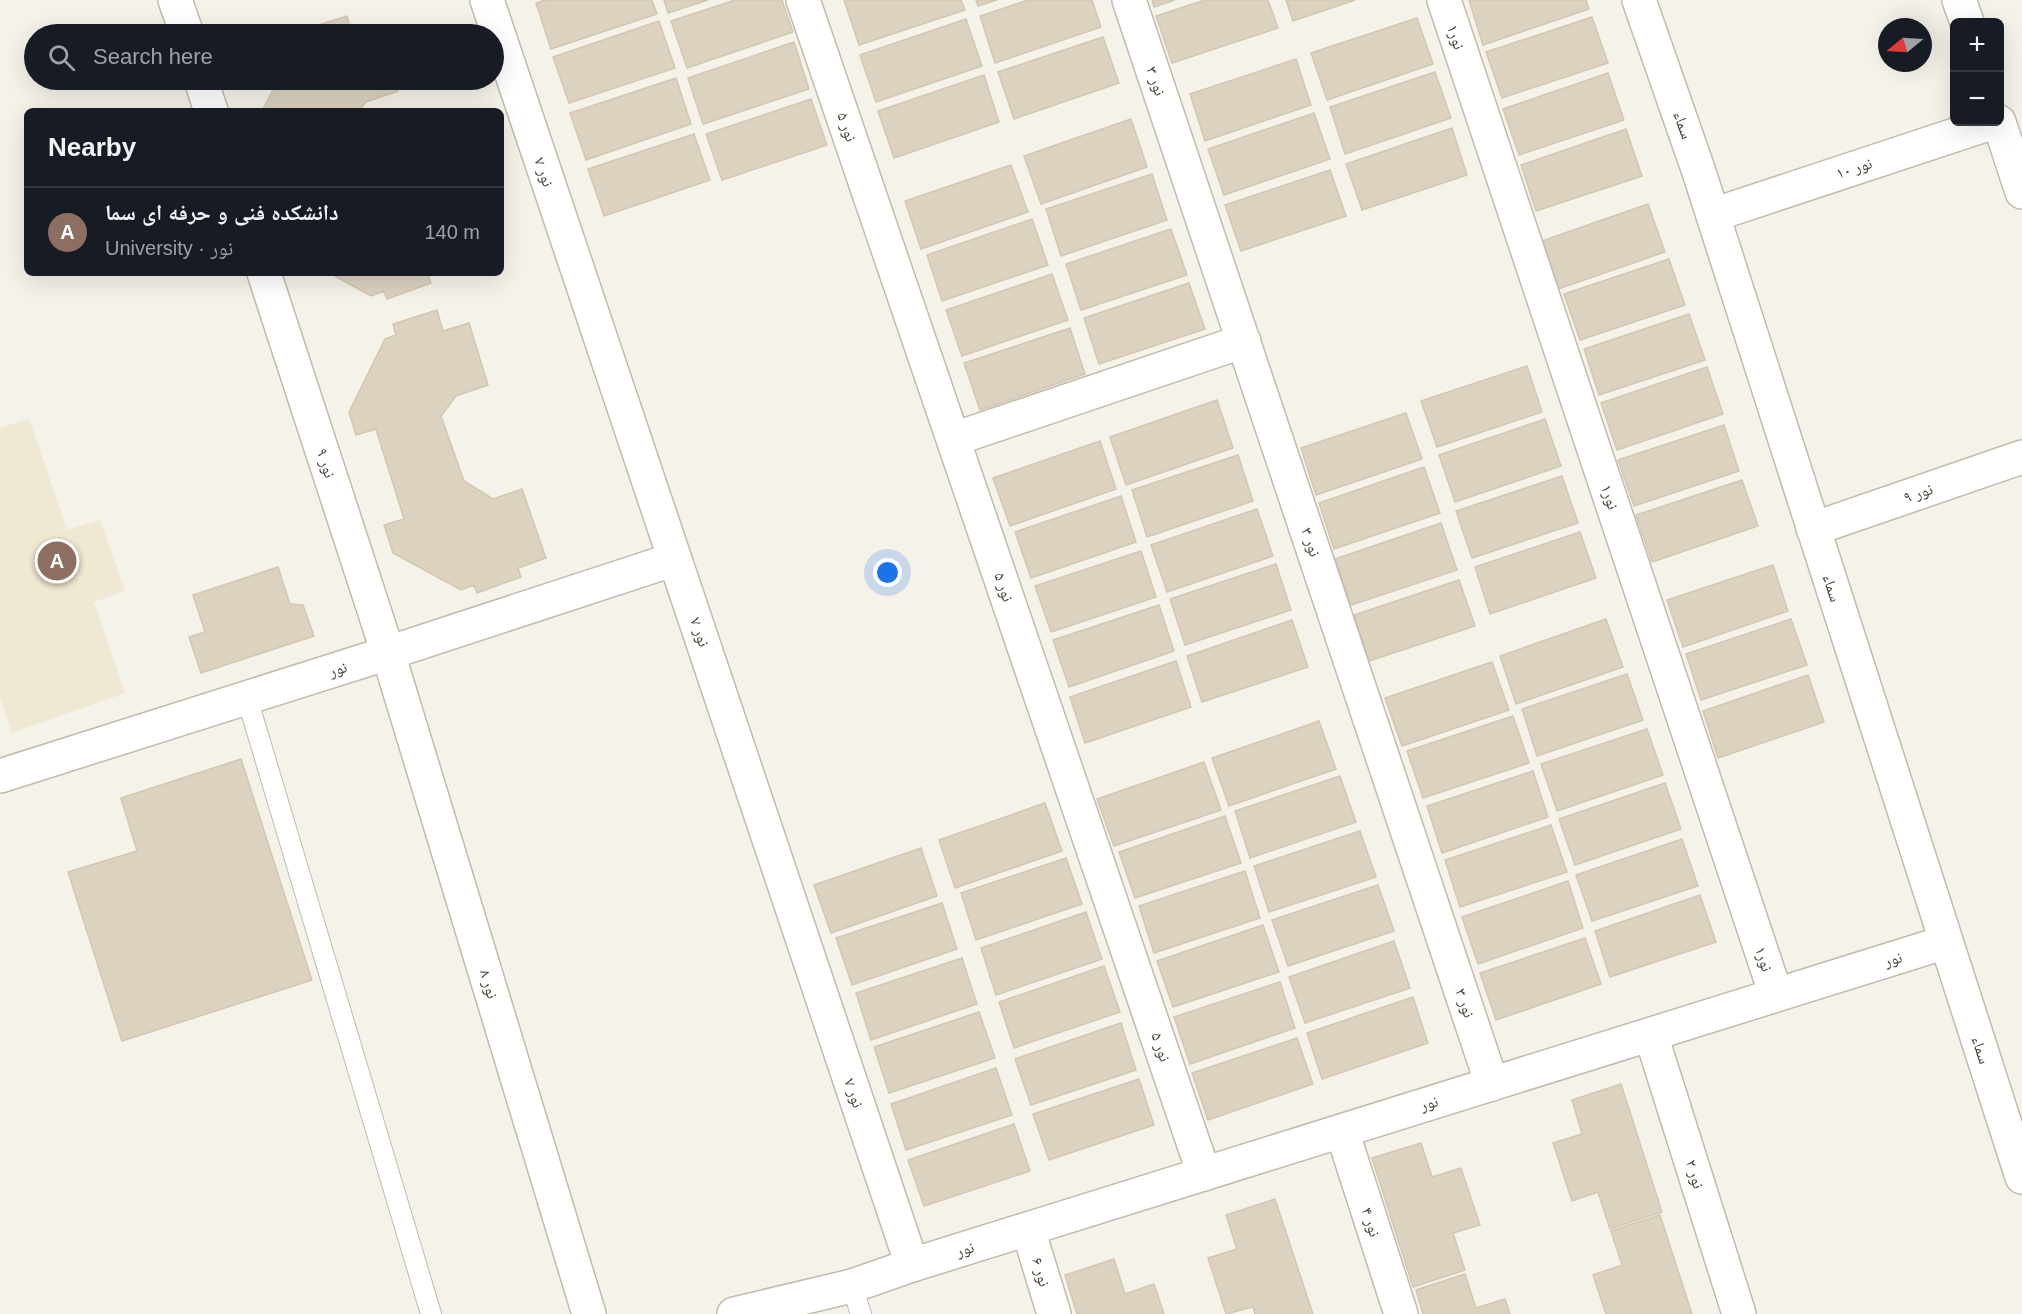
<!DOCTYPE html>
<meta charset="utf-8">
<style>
:root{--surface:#171b24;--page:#20242c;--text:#f1f3f6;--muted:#9ea1a6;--line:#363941;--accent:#ff4316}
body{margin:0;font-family:Arial,"Noto Naskh Arabic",sans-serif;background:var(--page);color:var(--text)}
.controls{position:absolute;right:18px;top:18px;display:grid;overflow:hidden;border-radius:9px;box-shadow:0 6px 24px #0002}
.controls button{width:54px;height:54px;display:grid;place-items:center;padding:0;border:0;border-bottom:2px solid var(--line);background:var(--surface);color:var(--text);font:30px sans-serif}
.compass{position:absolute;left:1878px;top:18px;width:54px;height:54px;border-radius:50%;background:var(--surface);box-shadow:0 6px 24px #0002;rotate:252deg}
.you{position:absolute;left:888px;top:573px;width:21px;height:21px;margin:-15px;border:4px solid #fff;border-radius:50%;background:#1a73e8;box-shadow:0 0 0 9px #1a73e833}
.badge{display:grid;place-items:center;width:39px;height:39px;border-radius:50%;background:var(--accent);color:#fff;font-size:20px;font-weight:700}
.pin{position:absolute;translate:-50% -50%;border:3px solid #fff;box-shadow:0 2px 6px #0006}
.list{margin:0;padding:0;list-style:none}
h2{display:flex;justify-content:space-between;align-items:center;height:78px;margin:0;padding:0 24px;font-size:26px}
h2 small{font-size:20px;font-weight:400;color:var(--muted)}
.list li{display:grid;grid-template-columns:39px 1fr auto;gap:18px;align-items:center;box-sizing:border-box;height:90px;padding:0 24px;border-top:2px solid var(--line)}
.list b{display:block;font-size:22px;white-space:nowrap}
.list p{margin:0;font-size:20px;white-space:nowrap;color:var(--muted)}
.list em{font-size:20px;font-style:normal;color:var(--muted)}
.icon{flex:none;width:33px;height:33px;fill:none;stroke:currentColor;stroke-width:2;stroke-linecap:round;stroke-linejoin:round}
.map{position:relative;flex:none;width:2022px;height:1314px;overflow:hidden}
.search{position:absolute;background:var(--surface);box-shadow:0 6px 24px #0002;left:24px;top:24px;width:480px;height:66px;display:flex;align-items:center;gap:15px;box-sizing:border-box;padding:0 21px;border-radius:33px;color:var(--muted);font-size:22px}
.panel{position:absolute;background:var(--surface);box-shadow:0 6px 24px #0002;left:24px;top:108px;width:480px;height:168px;border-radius:9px}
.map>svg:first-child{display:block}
.education{fill:#efe8d2}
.building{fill:#dbd2c0;stroke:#d3c7b0;stroke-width:1.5}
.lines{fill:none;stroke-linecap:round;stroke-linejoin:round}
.service-casing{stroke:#c2bbab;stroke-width:22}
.minor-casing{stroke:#c2bbab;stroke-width:36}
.tertiary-casing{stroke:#c2bbab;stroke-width:36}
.service{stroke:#fff;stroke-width:20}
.minor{stroke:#fff;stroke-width:33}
.tertiary{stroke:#fff;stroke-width:33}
.labels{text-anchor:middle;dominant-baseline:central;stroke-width:4.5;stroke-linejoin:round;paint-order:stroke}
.street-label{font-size:16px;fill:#4a4336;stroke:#fff}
</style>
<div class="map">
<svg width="2022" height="1314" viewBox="0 0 2022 1314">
<rect width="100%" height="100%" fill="#f5f2e9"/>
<!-- education -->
<path class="education" d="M29 418 67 530 100 520 125 591 94 602 125 693 12 733 0 697V428Z"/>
<!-- building -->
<path class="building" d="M545 0H652L657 14 551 49 536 3Z
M664 0H708L668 13Z
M735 0H782L793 32 687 68 671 21Z
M844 0H961L965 10 859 45Z
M976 0H997L978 6Z
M1028 0H1092L1101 27 995 63 980 16Z
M1152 0H1175L1154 7Z
M1205 0H1268L1278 28 1172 63 1156 16Z
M1286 0H1355L1293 21Z
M1469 0H1586L1589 9 1483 45Z
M347 16 352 34H305L303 30Z
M1592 17 1608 63 1502 98 1486 52Z
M1417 18 1433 64 1327 100 1311 53Z
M966 19 982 66 876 102 860 55Z
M659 21 675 68 569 103 553 57Z
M1103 37 1119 83 1014 119 998 72Z
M794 42 809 89 703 124 688 78Z
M1296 59 1311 105 1205 141 1190 94Z
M1435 72 1451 118 1345 154 1330 107Z
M1608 73 1624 120 1519 155 1503 109Z
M984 75 999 122 894 158 878 111Z
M676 78 691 124 586 160 570 113Z
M278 80H394L398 91 366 102 359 111H262Z
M811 99 827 145 722 180 706 134Z
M1314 113 1330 159 1224 195 1208 149Z
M1131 119 1147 167 1041 204 1024 156Z
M1452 128 1467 175 1362 210 1346 164Z
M1626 129 1642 176 1536 211 1521 165Z
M694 134 710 180 604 216 588 169Z
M1011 165 1028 212 921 249 905 201Z
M1330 170 1346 216 1241 251 1225 205Z
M1152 174 1167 220 1061 256 1046 209Z
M1648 204 1665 252 1558 289 1542 241Z
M1032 219 1048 265 942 301 927 255Z
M1171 229 1187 275 1081 310 1066 264Z
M1669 259 1685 305 1580 340 1564 294Z
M329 273H430L428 274 431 283 387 299 384 291 371 296Z
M1052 274 1068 320 962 356 946 310Z
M1189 283 1205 329 1099 364 1084 318Z
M437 310 443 331 469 323 488 385 456 396 441 416 464 481 493 499 522 489 546 558 518 568 521 577 477 593 474 585 461 590 393 553 384 525 404 519 376 429 356 435 349 412 385 339 396 335 393 324Z
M1689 314 1705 360 1599 395 1584 349Z
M1070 328 1085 374 980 410 964 363Z
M1527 366 1542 412 1437 447 1421 401Z
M1707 367 1723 414 1617 450 1601 403Z
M1217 400 1233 448 1126 485 1110 437Z
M1406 413 1422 459 1316 495 1301 448Z
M1545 419 1561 466 1455 502 1439 455Z
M1724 425 1739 471 1634 506 1618 460Z
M1100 441 1116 489 1010 526 993 478Z
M1238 455 1253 501 1147 537 1132 490Z
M1424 467 1440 513 1334 549 1319 503Z
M1562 476 1578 523 1472 558 1456 511Z
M1742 480 1758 526 1652 562 1636 515Z
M1121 496 1136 542 1031 578 1015 532Z
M1257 509 1273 556 1167 592 1151 545Z
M1441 523 1457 570 1351 605 1335 559Z
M1580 532 1596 578 1490 614 1475 567Z
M1141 551 1156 597 1051 632 1035 586Z
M1276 564 1291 610 1185 645 1170 599Z
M1773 565 1788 611 1683 647 1667 600Z
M278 567 290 604 303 605 314 636 201 673 189 637 205 632 193 595Z
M1459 580 1475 626 1369 661 1354 615Z
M1159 605 1174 651 1069 687 1053 640Z
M1606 619 1623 667 1516 704 1500 656Z
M1791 619 1807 665 1701 700 1686 654Z
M1292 620 1308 667 1202 702 1187 656Z
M1176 661 1191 707 1085 743 1070 697Z
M1492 662 1509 710 1402 746 1385 698Z
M1627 674 1643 720 1537 756 1522 709Z
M1808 675 1824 722 1718 758 1703 711Z
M1513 716 1529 763 1423 798 1407 751Z
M1319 721 1336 769 1229 806 1212 758Z
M1647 729 1663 775 1557 811 1541 764Z
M241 759 312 980 122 1041 68 872 137 851 121 798Z
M1204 762 1221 810 1114 846 1097 799Z
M1533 771 1548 817 1442 853 1427 806Z
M1340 776 1356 822 1250 858 1235 811Z
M1665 783 1681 829 1575 865 1559 819Z
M1045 803 1062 851 955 888 939 840Z
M1225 816 1241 863 1135 898 1119 852Z
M1551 825 1567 872 1460 907 1445 860Z
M1360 831 1376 877 1269 912 1254 866Z
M1682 839 1698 886 1592 921 1576 875Z
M921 848 937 896 831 933 814 885Z
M1066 858 1082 904 976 940 961 893Z
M1245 871 1260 918 1154 953 1139 906Z
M1568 881 1583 928 1478 964 1462 917Z
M1378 885 1394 931 1288 966 1272 920Z
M1700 895 1716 942 1610 977 1595 931Z
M942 903 957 949 852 985 836 938Z
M1086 912 1102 959 996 995 981 948Z
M1263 925 1279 972 1173 1007 1157 961Z
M1585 938 1601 984 1496 1020 1480 973Z
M1394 941 1410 988 1305 1023 1289 977Z
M962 958 977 1004 871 1040 856 993Z
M1104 966 1120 1012 1014 1048 999 1002Z
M1280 982 1295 1028 1190 1064 1174 1017Z
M1413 997 1428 1043 1322 1079 1307 1033Z
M979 1012 995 1058 889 1093 874 1047Z
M1121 1023 1136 1070 1031 1105 1015 1059Z
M1297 1038 1313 1084 1208 1120 1192 1073Z
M996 1068 1012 1115 906 1150 891 1104Z
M1139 1079 1154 1125 1049 1160 1033 1114Z
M1621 1084 1662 1212 1610 1229 1598 1192 1572 1201 1553 1143 1582 1134 1572 1100Z
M1014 1124 1030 1171 924 1206 908 1160Z
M1421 1143 1432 1177 1461 1168 1480 1225 1453 1233 1465 1270 1413 1287 1372 1158Z
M1275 1199 1313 1314H1255L1253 1307 1226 1314 1208 1258 1237 1249 1226 1215Z
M1660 1215 1692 1314H1606L1593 1275 1622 1265 1611 1231Z
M1114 1259 1125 1294 1154 1284 1164 1314H1077L1065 1275Z
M1465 1274 1476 1308 1505 1299 1510 1314H1423L1416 1290Z"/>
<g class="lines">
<defs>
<path id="service" d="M247 698 431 1314
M852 1286 861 1314"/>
<path id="minor" d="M175 0 187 34
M803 0 1204 1174
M1129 0 1492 1084
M1444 0 1776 995
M1959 0 1967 22
M201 80 211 111
M1999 122 2022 192
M1713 215 1994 122
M264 273 388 653 589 1314
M954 439 1244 341
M1813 529 2022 457
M1651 1035 1739 1314
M1342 1131 1401 1314
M1028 1229 1054 1314
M734 1314 852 1286 912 1265"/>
<path id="tertiary" d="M487 0 912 1265 1946 942
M1639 0 1699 172 2022 1177
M0 776 388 653 675 559"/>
</defs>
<!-- service casing -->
<use href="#service" class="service-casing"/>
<!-- minor casing -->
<use href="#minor" class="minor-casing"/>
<!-- tertiary casing -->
<use href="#tertiary" class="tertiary-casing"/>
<!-- service -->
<use href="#service" class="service"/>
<!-- minor -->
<use href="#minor" class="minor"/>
<!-- tertiary -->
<use href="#tertiary" class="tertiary"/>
</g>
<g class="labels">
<!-- street labels -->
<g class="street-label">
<text transform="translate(1456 37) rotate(72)">نور۱</text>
<text transform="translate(1156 81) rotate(71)">نور ۳</text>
<text transform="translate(1683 125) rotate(71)">سماء</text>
<text transform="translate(847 127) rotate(71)">نور ۵</text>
<text transform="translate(1854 168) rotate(-18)">نور ۱۰</text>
<text transform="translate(544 172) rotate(71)">نور ۷</text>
<text transform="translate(326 463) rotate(72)">نور ۹</text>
<text transform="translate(1918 493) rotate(-19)">نور ۹</text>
<text transform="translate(1610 497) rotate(72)">نور۱</text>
<text transform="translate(1311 542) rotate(71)">نور ۳</text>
<text transform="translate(1004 587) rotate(71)">نور ۵</text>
<text transform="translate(1832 588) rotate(72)">سماء</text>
<text transform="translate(700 632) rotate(71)">نور ۷</text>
<text transform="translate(338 669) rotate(-18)">نور</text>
<text transform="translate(1764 959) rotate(72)">نور۱</text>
<text transform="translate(1893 959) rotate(-17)">نور</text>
<text transform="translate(489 984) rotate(73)">نور ۸</text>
<text transform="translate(1465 1003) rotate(71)">نور ۳</text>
<text transform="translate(1161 1047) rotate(71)">نور ۵</text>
<text transform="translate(1981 1050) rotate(72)">سماء</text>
<text transform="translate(854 1093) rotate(71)">نور ۷</text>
<text transform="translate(1429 1103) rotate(-17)">نور</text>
<text transform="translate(1695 1174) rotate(73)">نور ۲</text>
<text transform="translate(1371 1222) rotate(72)">نور ۴</text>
<text transform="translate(965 1249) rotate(-17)">نور</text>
<text transform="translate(1041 1272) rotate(73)">نور ۶</text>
</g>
</g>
</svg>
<div class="controls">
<button>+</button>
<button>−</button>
</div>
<svg class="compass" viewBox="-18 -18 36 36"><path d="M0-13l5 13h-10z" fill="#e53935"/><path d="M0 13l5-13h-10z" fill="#9ea1a6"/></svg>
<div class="you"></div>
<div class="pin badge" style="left:57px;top:561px;background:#8d6e63">A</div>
<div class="search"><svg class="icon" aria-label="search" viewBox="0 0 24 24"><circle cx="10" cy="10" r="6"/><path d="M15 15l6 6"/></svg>Search here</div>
<section class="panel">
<h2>Nearby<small></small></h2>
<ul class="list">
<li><span class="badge" style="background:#8d6e63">A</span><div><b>دانشکده فنی و حرفه ای سما</b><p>University · نور</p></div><em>140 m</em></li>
</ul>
</section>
</div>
